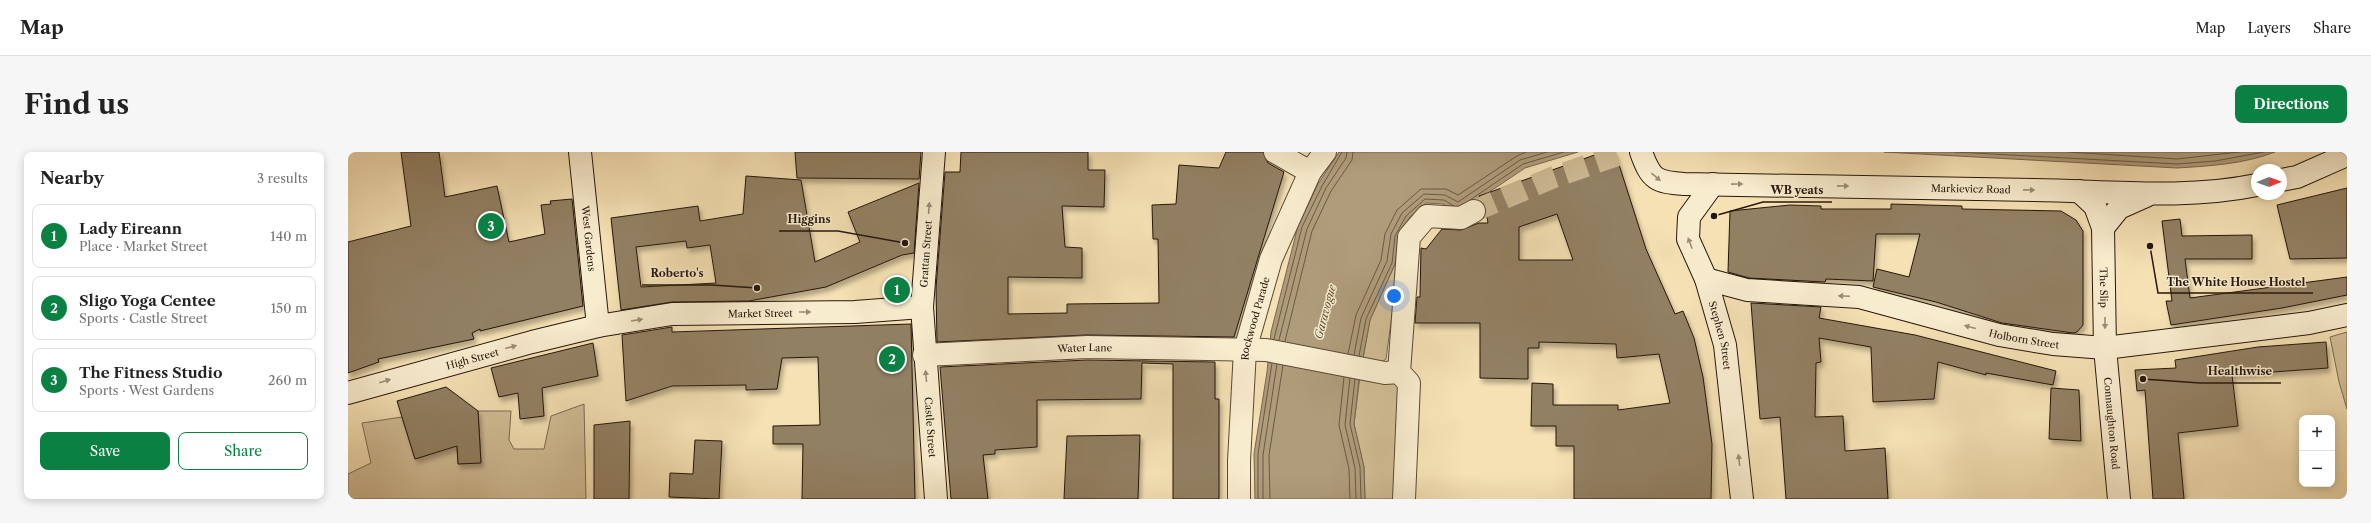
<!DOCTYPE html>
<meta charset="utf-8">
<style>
:root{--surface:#fff;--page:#f6f6f6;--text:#222;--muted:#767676;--line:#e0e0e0;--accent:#0b8043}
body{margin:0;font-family:"Libre Caslon Text",serif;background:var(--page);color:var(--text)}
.controls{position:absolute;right:12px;bottom:12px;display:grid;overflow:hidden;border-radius:8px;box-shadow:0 2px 10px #0003}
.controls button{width:36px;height:36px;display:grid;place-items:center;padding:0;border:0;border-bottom:1px solid var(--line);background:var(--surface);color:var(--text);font:20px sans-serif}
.compass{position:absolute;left:1903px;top:12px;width:36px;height:36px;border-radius:50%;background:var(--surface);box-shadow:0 2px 10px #0003;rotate:89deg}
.you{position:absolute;left:1046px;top:144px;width:14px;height:14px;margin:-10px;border:3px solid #fff;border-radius:50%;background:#1a73e8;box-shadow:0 0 0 6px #1a73e833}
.badge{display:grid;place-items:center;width:26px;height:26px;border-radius:50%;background:var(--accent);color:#fff;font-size:13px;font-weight:700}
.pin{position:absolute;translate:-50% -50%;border:2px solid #fff;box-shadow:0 1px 4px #0006}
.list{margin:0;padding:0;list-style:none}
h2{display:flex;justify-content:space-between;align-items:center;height:52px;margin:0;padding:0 16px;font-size:17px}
h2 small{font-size:13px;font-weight:400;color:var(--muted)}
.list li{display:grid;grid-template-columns:26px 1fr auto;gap:12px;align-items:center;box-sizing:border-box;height:64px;margin:0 8px 8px;padding:0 8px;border:1px solid var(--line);border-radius:8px}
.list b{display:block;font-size:15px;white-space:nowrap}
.list p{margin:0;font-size:13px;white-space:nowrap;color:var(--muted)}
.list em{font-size:13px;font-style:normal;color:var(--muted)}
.actions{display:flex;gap:8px;padding:12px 16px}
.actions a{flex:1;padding:9px 0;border:1px solid var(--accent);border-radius:8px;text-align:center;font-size:14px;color:var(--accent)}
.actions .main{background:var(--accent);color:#fff}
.map{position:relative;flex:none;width:1999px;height:347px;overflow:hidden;border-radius:8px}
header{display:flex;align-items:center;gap:24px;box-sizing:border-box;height:56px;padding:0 20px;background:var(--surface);border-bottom:1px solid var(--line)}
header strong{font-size:19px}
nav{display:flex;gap:22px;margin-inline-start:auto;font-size:14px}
.intro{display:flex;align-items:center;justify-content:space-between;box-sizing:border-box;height:96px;padding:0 24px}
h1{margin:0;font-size:28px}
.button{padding:10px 18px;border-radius:8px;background:var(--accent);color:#fff;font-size:14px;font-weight:700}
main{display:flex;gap:24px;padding:0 24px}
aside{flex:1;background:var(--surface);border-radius:8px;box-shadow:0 2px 10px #0003}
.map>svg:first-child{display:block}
.green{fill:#d2be97;stroke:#7c6a52}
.water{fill:#af9c7b;stroke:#78664f}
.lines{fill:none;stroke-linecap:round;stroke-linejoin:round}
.shore{stroke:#6a5944;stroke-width:1}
.building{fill:#928063;stroke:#26160c;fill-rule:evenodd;filter:url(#shadow)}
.street-tunnel{stroke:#ccb892;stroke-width:22;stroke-dasharray:22 11;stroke-linecap:butt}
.street-casing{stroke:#5a4936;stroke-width:24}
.secondary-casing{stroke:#26160c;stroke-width:24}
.street{stroke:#f8ecce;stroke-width:22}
.secondary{stroke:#f8ecce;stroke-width:22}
.oneway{fill:#9a8c77}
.labels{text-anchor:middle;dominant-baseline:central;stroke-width:3;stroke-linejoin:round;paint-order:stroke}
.street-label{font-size:10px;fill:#26160c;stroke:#f8ecce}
.water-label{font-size:11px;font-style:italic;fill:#5d4c38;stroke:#f8ecce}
.leader{fill:none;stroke:#26160c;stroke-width:1.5}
.callout-dot{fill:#26160c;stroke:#f8ecce;stroke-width:1.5}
.callout-label{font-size:11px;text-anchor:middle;font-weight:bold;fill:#26160c;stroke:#f8ecce;stroke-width:3;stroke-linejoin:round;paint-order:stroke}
</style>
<header>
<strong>Map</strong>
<nav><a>Map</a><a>Layers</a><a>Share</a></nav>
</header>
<div class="intro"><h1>Find us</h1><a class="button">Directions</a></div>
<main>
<aside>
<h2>Nearby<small>3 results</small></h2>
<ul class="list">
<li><span class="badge">1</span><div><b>Lady Eireann</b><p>Place · Market Street</p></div><em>140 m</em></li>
<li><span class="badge">2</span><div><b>Sligo Yoga Centee</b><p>Sports · Castle Street</p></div><em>150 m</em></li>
<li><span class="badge">3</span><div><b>The Fitness Studio</b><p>Sports · West Gardens</p></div><em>260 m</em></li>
</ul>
<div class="actions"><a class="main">Save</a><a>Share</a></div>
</aside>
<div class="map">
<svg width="1999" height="347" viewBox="0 0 1999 347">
<defs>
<filter id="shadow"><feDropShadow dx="2.5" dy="4.5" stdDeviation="2" flood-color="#0004"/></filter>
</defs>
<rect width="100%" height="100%" fill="#f5e1b4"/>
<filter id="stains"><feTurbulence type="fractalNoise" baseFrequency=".005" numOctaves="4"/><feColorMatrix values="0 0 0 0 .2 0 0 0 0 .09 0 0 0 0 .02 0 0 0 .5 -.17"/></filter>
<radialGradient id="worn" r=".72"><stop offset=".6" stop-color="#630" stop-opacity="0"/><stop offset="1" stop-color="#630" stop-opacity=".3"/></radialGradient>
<!-- green -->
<path class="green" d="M1051 86 1048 133 1038 207 1030 213 1014 212 1022 168 1047 112Z
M1999 180V257L1991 230 1982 185Z
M1012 224 1051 232 1050 347H1017L1016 315 1006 272Z
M236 252 238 347H0V322L23 311 14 271 54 265 67 307 80 303 107 266 110 312 133 310 130 259H163L161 288 166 297H196L203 264Z"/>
<!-- water -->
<path class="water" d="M991 0H1230L1177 16 1110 61 1095 52 1078 51 1061 66 1051 86 1047 112 1022 168 1011 227 1006 272 1016 315 1017 347H907L906 302 919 220 923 180 950 74 970 32Z
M1536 0H1927C1896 12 1862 14 1829 16Z"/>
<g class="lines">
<!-- shore -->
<path class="shore" d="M1607 0 1829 12 1867 9 1916 0
M1720 0 1829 7 1891 0
M1122 48 1175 12 1216 0
M926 187 954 75 974 34 994 0
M931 188 959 77 978 36 998 6 999 0
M937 189 964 79 983 39 1004 8 1005 0
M1000 202 1008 163 1033 108 1037 82 1049 58 1073 37H1098L1110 43 1169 4 1178 0
M1006 203 1013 166 1039 109 1043 82 1054 61 1076 42 1097 43 1110 50 1172 8 1199 0
M1011 204 1018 167 1044 111 1047 84 1058 64 1077 47 1096 48 1106 54
M996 225 991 273 1001 317 1002 347
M1002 226 997 273 1007 316 1008 347
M1007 227 1002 272 1012 315 1013 347
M910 347V302L924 211
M915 347V303L929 212
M922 347 921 303 935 213"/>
</g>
<!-- building -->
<path class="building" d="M53 0H91L97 45 149 34 161 90 197 82 193 53 203 52 202 49 224 47 235 154 132 179V177L124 181 126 187 30 207 31 210 0 221V90L63 74Z
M447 0H573L571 27 449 26Z
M613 0H740V18H757L756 55 714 54 717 95 734 96V126L660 125V162L719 161V152L811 151 810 87H805L804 53 828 52 831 13 871 16 878 0H915L920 11 936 20 886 185 738 183 589 190 588 136 597 20H612Z
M1255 0H1267L1298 97 1327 162 1335 159 1346 186 1355 225 1364 292 1363 347H1226V294H1208V274H1183L1184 231 1205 232V253H1270V258L1322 251 1311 202 1269 206 1268 192 1191 190V196H1180V227L1132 226V171H1067L1069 145H1072L1073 96 1078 97 1094 77 1113 78 1131 71H1140L1137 53 1131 44ZM1209 62 1225 108H1171V75Z
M398 24 453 28 467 110 512 90 500 60 571 31 566 101 554 103 478 135 401 149 324 150 273 158 263 66 350 54 352 69 395 62ZM338 89 339 96 362 93 368 131 293 135 288 95Z
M1999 36V106L1942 107 1929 53Z
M1543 52 1614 54V57L1713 59 1728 68 1735 79V173L1729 180 1725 181 1654 171 1588 150 1525 135 1529 117 1561 125 1572 82H1528L1525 129 1478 127 1477 130 1401 126 1380 120 1382 59 1442 53 1473 54V57H1543Z
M1832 67 1834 84 1904 83V107H1837L1842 146 1999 125V143L1934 156 1823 173 1818 149H1824L1814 69Z
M1403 151 1473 155 1471 166 1567 183 1708 219 1705 233 1638 221V223L1590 210 1586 247 1525 250 1523 195 1471 186 1473 210 1468 211 1467 265 1495 264 1497 299 1537 296 1540 347H1438L1432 265 1412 267Z
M563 172 567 347H454L455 292H425V274L472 273 470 205 434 206 429 237 398 238V233L324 234 278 249 274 183 324 175V180Z
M1978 190 1980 216 1884 223 1890 274 1830 281 1836 347H1805L1797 238 1789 239 1787 218 1828 216 1827 208 1910 195Z
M245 191 250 224 194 236 196 264 172 267 170 241 151 245 143 216Z
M739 208 867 210V247H871V347H825V212L794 211 793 247 689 248V295L647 298V302L635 303 640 347H603L592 215Z
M98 235 130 259 133 311 110 312 109 294 67 307 49 249Z
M1703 236 1731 238 1733 289 1701 287Z
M282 269 281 347H246V273Z
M792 283 790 347H716L719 284Z
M347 288 374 289 371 347 321 345 322 321 345 322Z"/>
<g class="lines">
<!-- street-tunnel -->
<path class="street-tunnel" d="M1126 59 1206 25 1278 0"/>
<defs>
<g id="street">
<path d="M927 0 962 20"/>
<path id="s1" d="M576 203 739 195 918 198 1037 221 1051 220"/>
<path id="s2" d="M891 347V309L897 198 923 107 962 20 977 0"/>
<path d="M1056 347 1061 231 1051 220 1061 85 1079 64 1113 66 1126 59"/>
</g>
<g id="secondary">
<path id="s3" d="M232 0 250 174"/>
<path id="s4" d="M586 0 574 155 588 347"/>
<path id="s5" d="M1293 0C1303 28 1308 30 1336 32 1453 34 1570 35 1686 38 1760 39 1836 48 1909 33"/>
<path d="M1933 28 1949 25 1999 3"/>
<path id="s6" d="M1365 32 1341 65 1340 87 1358 127 1377 193 1394 347"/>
<path id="s7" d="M1731 39 1747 54 1755 76 1757 196 1771 347"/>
<path d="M1755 76 1771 56 1798 44"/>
<path id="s8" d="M1358 127 1399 138 1511 145 1651 183 1705 192 1757 196 1961 171 1999 163"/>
<path id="s9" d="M0 241 184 190 250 174 324 162 507 160 574 155"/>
</g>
</defs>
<!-- street casing -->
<use href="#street" class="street-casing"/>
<!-- secondary casing -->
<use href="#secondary" class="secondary-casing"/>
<!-- street -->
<use href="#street" class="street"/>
<!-- secondary -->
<use href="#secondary" class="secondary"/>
</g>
<!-- one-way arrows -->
<defs><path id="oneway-solid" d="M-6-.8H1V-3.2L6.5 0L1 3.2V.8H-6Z"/></defs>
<g class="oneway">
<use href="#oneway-solid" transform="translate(1308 25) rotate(41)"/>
<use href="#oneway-solid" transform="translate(1389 32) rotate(-1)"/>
<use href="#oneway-solid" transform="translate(1495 34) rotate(1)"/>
<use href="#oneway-solid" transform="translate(1681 38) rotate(1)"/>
<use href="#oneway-solid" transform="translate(581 56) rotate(-86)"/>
<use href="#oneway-solid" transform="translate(1342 91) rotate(-110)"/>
<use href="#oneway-solid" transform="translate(1496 144) rotate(-177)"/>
<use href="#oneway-solid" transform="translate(457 160)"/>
<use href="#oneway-solid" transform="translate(289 168) rotate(-9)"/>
<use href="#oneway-solid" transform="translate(1757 171) rotate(90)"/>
<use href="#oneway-solid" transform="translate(1622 175) rotate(-165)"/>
<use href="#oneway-solid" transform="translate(163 195) rotate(-15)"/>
<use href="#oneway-solid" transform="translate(578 224) rotate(-95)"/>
<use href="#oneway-solid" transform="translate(37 229) rotate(-17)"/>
<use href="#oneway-solid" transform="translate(1391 308) rotate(-97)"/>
</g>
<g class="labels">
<!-- street labels -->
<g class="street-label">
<text stroke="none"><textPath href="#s5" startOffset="346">Markievicz Road</textPath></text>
<text stroke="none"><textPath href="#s3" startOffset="87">West Gardens</textPath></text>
<text transform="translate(578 102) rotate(-86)">Grattan Street</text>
<text stroke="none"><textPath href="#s7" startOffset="105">The Slip</textPath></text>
<text stroke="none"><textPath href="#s9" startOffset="422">Market Street</textPath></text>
<text stroke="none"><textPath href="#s2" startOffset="182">Rockwood Parade</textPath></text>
<text stroke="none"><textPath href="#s6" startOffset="165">Stephen Street</textPath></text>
<text stroke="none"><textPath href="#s8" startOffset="325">Holborn Street</textPath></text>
<text stroke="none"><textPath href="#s1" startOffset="161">Water Lane</textPath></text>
<text stroke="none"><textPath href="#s9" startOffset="129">High Street</textPath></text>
<text stroke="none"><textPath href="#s7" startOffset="241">Connaughton Road</textPath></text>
<text stroke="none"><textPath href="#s4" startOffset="276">Castle Street</textPath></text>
</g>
<!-- water labels -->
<g class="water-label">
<text transform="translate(977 160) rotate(-75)">Garavogue</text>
</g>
</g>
<!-- callouts -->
<path class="leader" d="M1366 64L1415 50H1484M557 91L490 79H431M409 136L364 133H294M1802 94L1810 141H1965M1795 227L1852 231H1933"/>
<g class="callout-dot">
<circle cx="1366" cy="64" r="4"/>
<circle cx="557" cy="91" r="4"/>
<circle cx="409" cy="136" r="4"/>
<circle cx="1802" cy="94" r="4"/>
<circle cx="1795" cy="227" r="4"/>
</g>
<g class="callout-label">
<text x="1449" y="42">WB yeats</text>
<text x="461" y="71">Higgins</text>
<text x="329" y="125">Roberto's</text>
<text x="1888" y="134">The White House Hostel</text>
<text x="1892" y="223">Healthwise</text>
</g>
<rect width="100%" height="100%" filter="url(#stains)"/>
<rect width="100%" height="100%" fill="url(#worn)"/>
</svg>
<div class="controls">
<button>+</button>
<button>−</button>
</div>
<svg class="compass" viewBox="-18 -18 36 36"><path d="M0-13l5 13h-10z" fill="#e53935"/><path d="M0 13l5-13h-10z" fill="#767676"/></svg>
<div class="you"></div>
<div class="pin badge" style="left:549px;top:138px">1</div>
<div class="pin badge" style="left:544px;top:207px">2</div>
<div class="pin badge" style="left:143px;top:74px">3</div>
</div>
</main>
